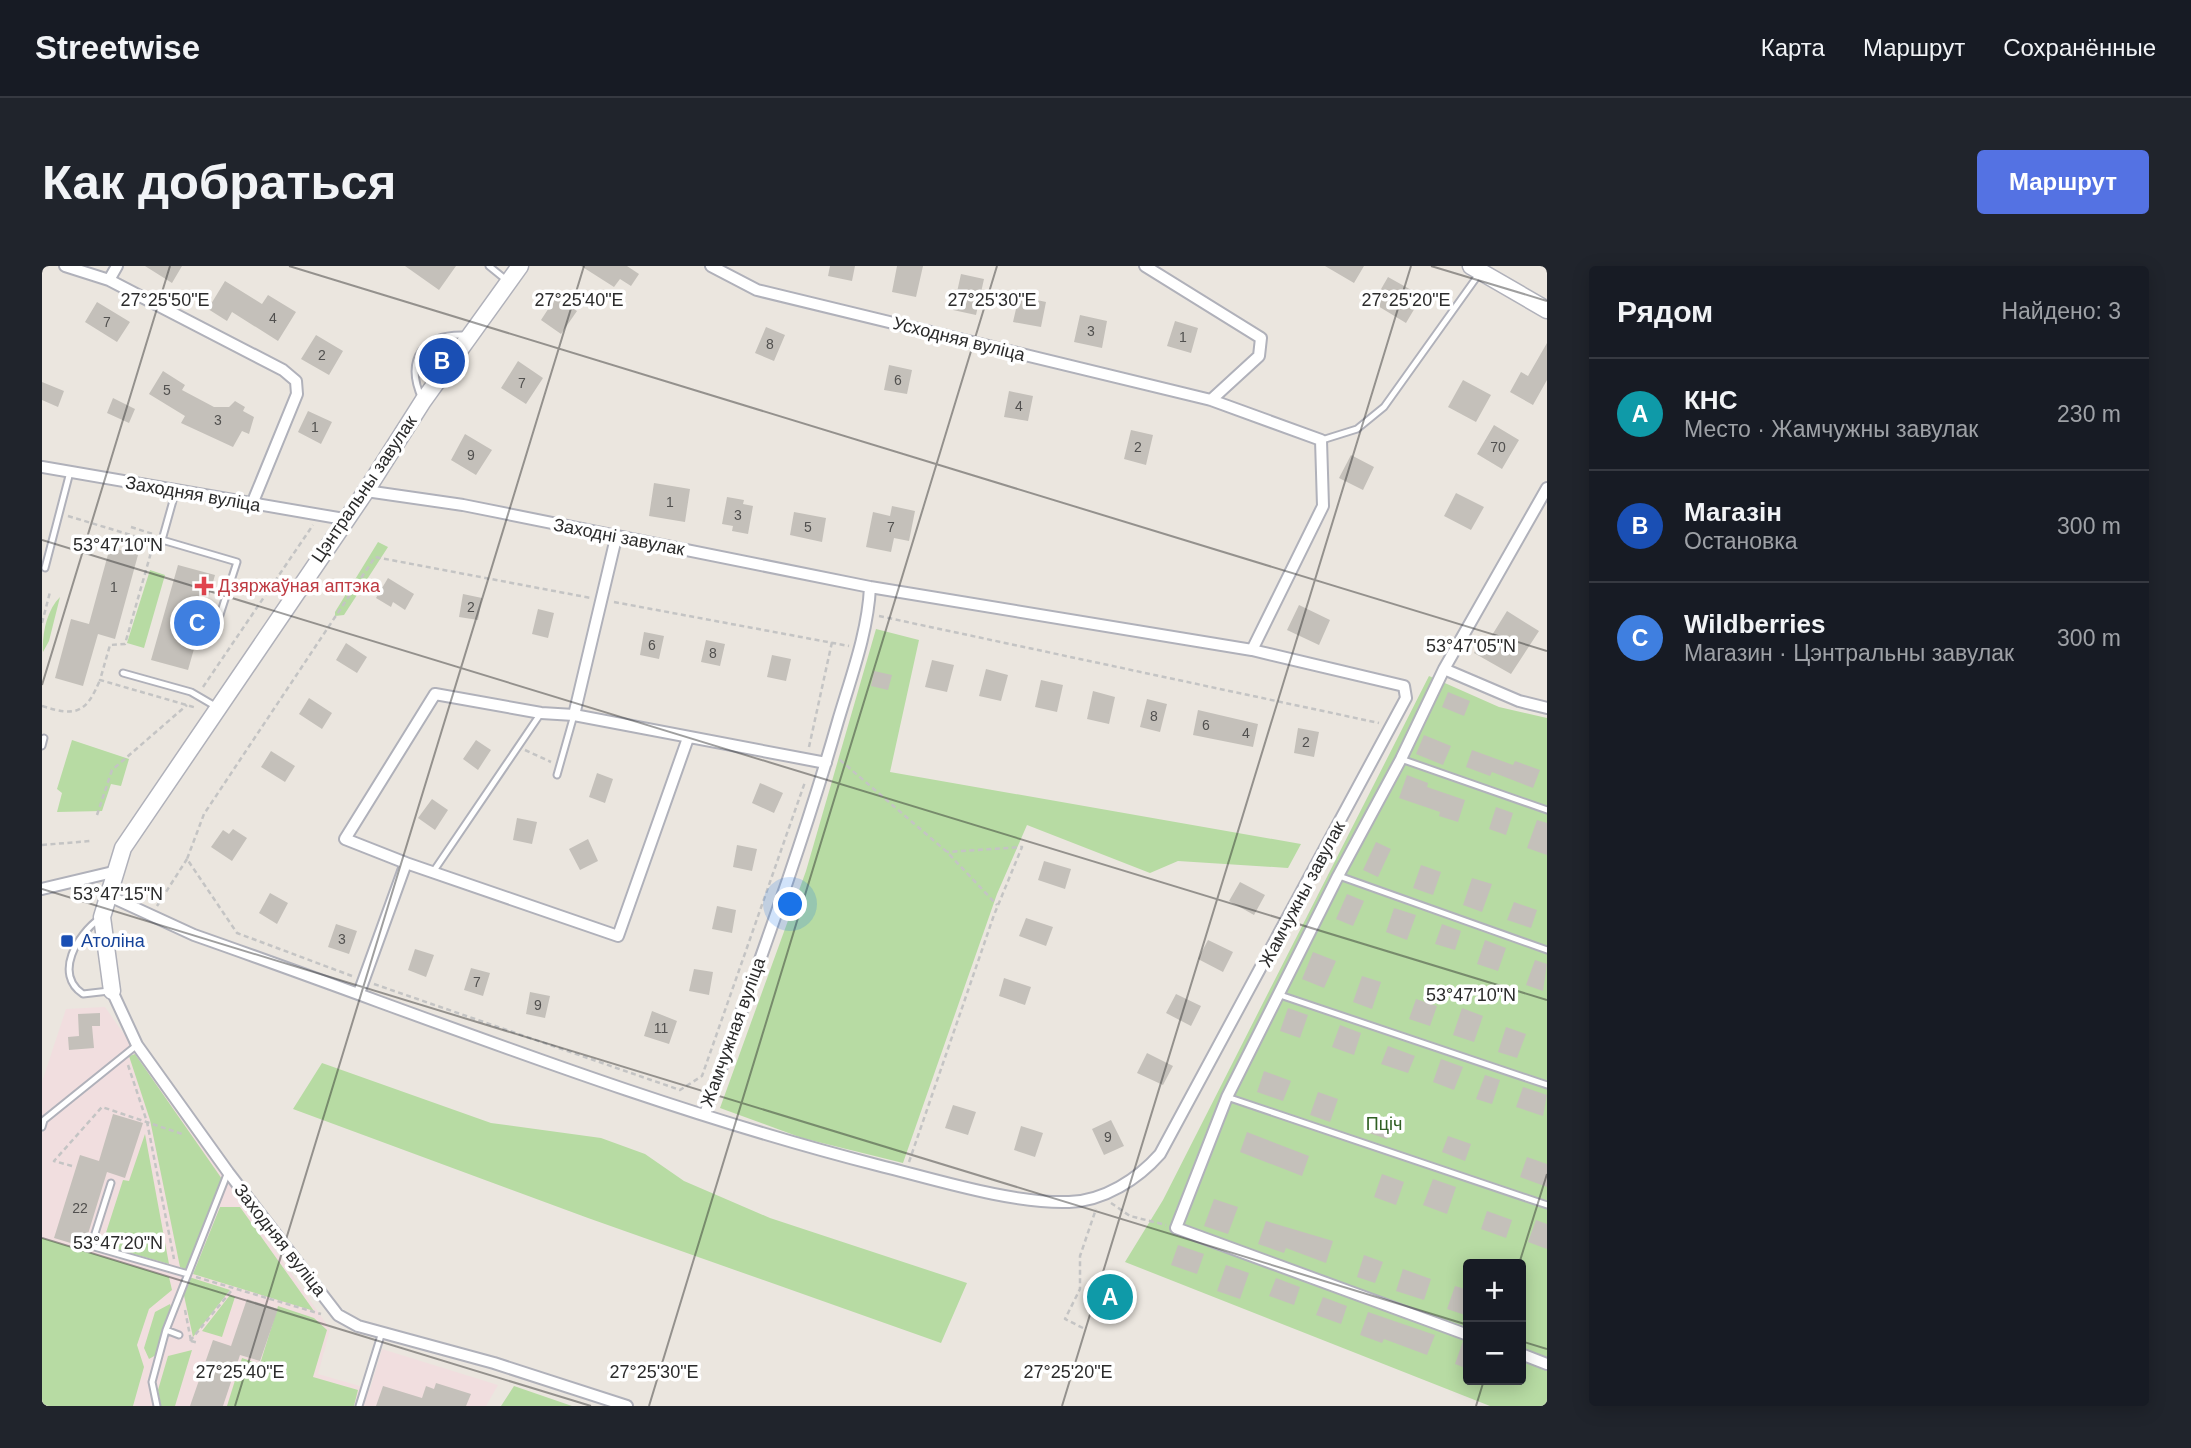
<!DOCTYPE html>
<html lang="ru">
<meta charset="utf-8">
<style>
:root{--surface:#171b24;--page:#20242c;--text:#f1f3f6;--muted:#9ea1a6;--line:#363941;--accent:#5472e3}
body{margin:0;font-family:Helvetica,sans-serif;background:var(--page);color:var(--text)}
.controls{position:absolute;right:21px;bottom:21px;display:grid;overflow:hidden;border-radius:7px;box-shadow:0 4px 18px #0003}
.controls button{width:63px;height:63px;display:grid;place-items:center;padding:0;border:0;border-bottom:2px solid var(--line);background:var(--surface);color:var(--text);font:35px sans-serif}
.you{position:absolute;left:749px;top:639px;width:24px;height:24px;margin:-18px;border:5px solid #fff;border-radius:50%;background:#1a73e8;box-shadow:0 0 0 10px #1a73e833}
.badge{display:grid;place-items:center;width:46px;height:46px;border-radius:50%;background:var(--accent);color:#fff;font-size:23px;font-weight:700}
.pin{position:absolute;translate:-50% -50%;border:4px solid #fff;box-shadow:0 2px 7px #0006}
.list{margin:0;padding:0;list-style:none}
h2{display:flex;justify-content:space-between;align-items:center;height:91px;margin:0;padding:0 28px;font-size:30px}
h2 small{font-size:23px;font-weight:400;color:var(--muted)}
.list li{display:grid;grid-template-columns:46px 1fr auto;gap:21px;align-items:center;box-sizing:border-box;height:112px;padding:0 28px;border-top:2px solid var(--line)}
.list b{display:block;font-size:26px;white-space:nowrap}
.list p{margin:0;font-size:23px;white-space:nowrap;color:var(--muted)}
.list em{font-size:23px;font-style:normal;color:var(--muted)}
.map{position:relative;flex:none;width:1505px;height:1140px;overflow:hidden;border-radius:7px}
header{display:flex;align-items:center;gap:42px;box-sizing:border-box;height:98px;padding:0 35px;background:var(--surface);border-bottom:2px solid var(--line)}
header strong{font-size:33px}
nav{display:flex;gap:38px;margin-inline-start:auto;font-size:24px}
.intro{display:flex;align-items:center;justify-content:space-between;box-sizing:border-box;height:168px;padding:0 42px}
h1{margin:0;font-size:49px}
.button{padding:18px 32px;border-radius:7px;background:var(--accent);color:#fff;font-size:24px;font-weight:700}
main{display:flex;gap:42px;padding:0 42px}
aside{flex:1;background:var(--surface);border-radius:7px;box-shadow:0 4px 18px #0003}
.map>svg:first-child{display:block}
.medical{fill:#f1dedf}
.green{fill:#b7dba3;fill-rule:evenodd}
.building{fill:#c4c0ba}
.lines{fill:none;stroke-linecap:round;stroke-linejoin:round}
.lane-casing{stroke:#b0b1ba;stroke-width:9}
.street-casing{stroke:#b0b1ba;stroke-width:14}
.secondary-casing{stroke:#b0b1ba;stroke-width:19}
.path{stroke:#c4c4c4;stroke-width:2.5;stroke-dasharray:5 3.5;stroke-linecap:butt}
.lane{stroke:#fff;stroke-width:5}
.street{stroke:#fff;stroke-width:10}
.secondary{stroke:#fff;stroke-width:16}
.ticks{fill:none;stroke:#2b2b2b;stroke-width:2;stroke-opacity:0.45}
.health-dot{fill:#e0444e;stroke:#fff;stroke-width:2.5}
.transit-dot{fill:#1a4fb4;stroke:#fff;stroke-width:2.5}
.labels{text-anchor:middle;dominant-baseline:central;stroke-width:7;stroke-linejoin:round;paint-order:stroke}
.number-label{font-size:14px;fill:#51504f}
.street-label{font-size:18px;fill:#2b2b2b;stroke:#fff}
.health-label{font-size:18px;fill:#be3a42;stroke:#fff;text-anchor:start}
.transit-label{font-size:18px;fill:#164399;stroke:#fff;text-anchor:start}
.park-label{font-size:18px;fill:#316024;stroke:#fff}
.ticks-label{font-size:18px;text-anchor:middle;fill:#2b2b2b;stroke:#fff;stroke-width:7;stroke-linejoin:round;paint-order:stroke}
</style>
<header>
<strong>Streetwise</strong>
<nav><a>Карта</a><a>Маршрут</a><a>Сохранённые</a></nav>
</header>
<div class="intro"><h1>Как добраться</h1><a class="button">Маршрут</a></div>
<main>
<div class="map">
<svg width="1505" height="1140" viewBox="0 0 1505 1140">
<rect width="100%" height="100%" fill="#ebe6df"/>
<!-- medical -->
<path class="medical" d="M63 741 288 1063 276 1108 328 1123 340 1083 456 1119 444 1140H0V816L24 743Z"/>
<!-- green -->
<path class="green" d="M336 276 346 281 302 349 293 350V346Z
M108 304 123 309 102 382 85 377Z
M18 331 7 375 1 386C0 367 5 344 18 331Z
M834 363 877 374 848 506 1259 578 1246 602 1136 595 1108 607 985 559 955 628 861 897 760 872 678 842 764 605Z
M1387 410 1457 441 1505 452V1140H1448L1083 996 1121 934ZM1426 998H1479V1114H1426Z
M30 474 87 493 79 520 69 518 60 545 15 546 20 527 15 523Z
M93 788 180 913 145 1004 138 1001 108 854 87 790Z
M280 797 449 857 559 872 603 888 642 915 728 952 925 1017 899 1077 546 952 251 843Z
M103 868 127 998 60 979 81 914 87 915Z
M178 941H198L272 1045 151 1008Z
M0 972 127 1011 130 1024 107 1043 95 1079 102 1101 91 1140H0Z
M147 1011 188 1024 151 1071 141 1025Z
M188 1029 193 1031 180 1071 160 1065Z
M128 1038 129 1041 114 1089 107 1093 102 1082 113 1046Z
M236 1040 272 1052 285 1064 271 1111 316 1124 312 1140H185L200 1092 218 1098Z
M150 1084 133 1140H119L116 1124 126 1090Z
M472 1120 530 1140H459Z"/>
<!-- building -->
<path class="building" d="M103 0H140L130 17Z
M363 0H414L397 24Z
M539 0H585L597 8 589 20 578 13 572 21Z
M788 0H813L810 15 786 10Z
M855 0H881L874 31 850 26Z
M1283 0H1322L1312 17Z
M919 8 942 13 934 49 911 44Z
M1346 11 1380 30 1364 57 1331 37Z
M183 15 220 38 226 29 254 46 236 75 190 46 185 55 166 43Z
M977 30 1004 36 999 61 971 56Z
M514 31 535 45 519 68 499 54Z
M55 36 88 56 75 76 43 56Z
M1038 49 1065 55 1060 82 1032 76Z
M1133 55 1156 62 1149 87 1125 80Z
M724 61 743 69 732 95 713 87Z
M274 69 301 85 287 109 259 93Z
M1505 77V114L1491 139 1468 126 1479 106 1486 110Z
M476 95 501 112 484 138 459 122Z
M847 99 870 104 865 128 842 124Z
M121 105 143 119 140 124 172 141H187L193 135 203 141 201 145 212 151 207 168 200 165 191 181 139 157 143 150 107 128Z
M1421 114 1449 129 1434 156 1406 141Z
M0 116 22 125 16 141 0 134Z
M967 125 991 130 986 155 962 151Z
M71 132 93 143 87 157 65 147Z
M266 145 290 156 279 178 256 166Z
M1452 159 1477 174 1460 203 1435 188Z
M1089 164 1111 169 1104 199 1082 193Z
M423 168 450 184 434 209 409 194Z
M1309 189 1332 201 1321 224 1297 212Z
M612 217 648 223 643 256 607 250Z
M1414 227 1442 241 1429 264 1402 250Z
M685 231 702 234 701 238 711 240 706 268 690 265 691 260 680 258Z
M850 240 873 245 867 275 852 272 849 286 824 281 831 246 848 250Z
M752 246 784 252 780 276 748 269Z
M68 281 96 289 73 373 56 368 41 420 13 412 29 353 47 358Z
M136 299 173 309 146 404 109 394Z
M346 312 372 328 363 344 351 336 349 341 334 332Z
M421 328 440 332 436 354 417 351Z
M1257 339 1288 354 1277 379 1245 364Z
M496 343 512 347 506 372 490 368Z
M1465 345 1497 365 1469 408 1432 387 1441 370 1447 374Z
M602 366 622 370 617 393 598 389Z
M664 374 683 378 678 400 659 396Z
M304 377 325 391 315 407 294 394Z
M730 389 749 393 744 415 725 411Z
M890 394 912 399 905 426 883 421Z
M944 403 966 409 959 435 937 430Z
M832 405 850 409 846 424 829 420Z
M999 414 1021 419 1015 446 993 441Z
M1051 425 1073 431 1067 458 1045 453Z
M1406 426 1428 435 1422 450 1400 441Z
M267 432 290 447 280 463 257 448Z
M1105 433 1125 438 1118 466 1098 461Z
M1156 444 1216 458 1211 481 1151 469Z
M1256 462 1277 466 1272 491 1252 487Z
M1382 469 1409 480 1401 499 1374 488Z
M434 474 449 484 436 504 421 493Z
M1430 484 1471 499 1473 495 1498 504 1491 522 1450 506 1448 510 1424 501Z
M229 485 253 500 243 516 219 501Z
M555 507 571 513 563 537 547 531Z
M1365 509 1386 517 1385 521 1423 534 1416 556 1397 550 1398 546 1357 532Z
M718 517 741 527 732 547 710 537Z
M390 533 406 544 393 564 376 552Z
M1454 541 1471 547 1464 569 1447 563Z
M475 552 495 556 490 578 471 574Z
M1495 554 1505 557V589L1485 582Z
M191 563 205 572 190 595 169 581 181 564 187 568Z
M546 573 556 595 538 604 527 583Z
M1334 576 1349 583 1336 611 1321 604Z
M695 579 715 583 710 605 691 601Z
M1002 595 1029 603 1023 623 996 614Z
M1379 599 1399 606 1391 629 1371 622Z
M1430 612 1450 618 1440 646 1421 639Z
M1198 616 1223 629 1212 649 1187 635Z
M228 627 246 637 235 658 217 647Z
M1305 628 1322 635 1311 660 1294 653Z
M1472 636 1495 644 1489 662 1465 654Z
M675 640 694 644 690 667 670 663Z
M1352 642 1374 649 1365 674 1344 666Z
M984 652 1011 661 1004 680 977 670Z
M294 658 315 665 307 688 286 681Z
M1400 658 1419 665 1413 684 1393 678Z
M1166 674 1191 686 1181 706 1156 693Z
M1443 674 1464 682 1456 705 1435 698Z
M373 683 392 689 384 711 366 704Z
M1271 686 1294 695 1282 722 1260 713Z
M1493 694 1505 698 1501 725 1484 719Z
M429 702 448 707 441 730 422 724Z
M652 703 671 706 667 729 647 725Z
M1320 710 1339 716 1330 743 1311 736Z
M962 712 989 721 983 739 957 730Z
M488 726 508 730 503 752 484 748Z
M1134 728 1159 740 1149 760 1124 747Z
M1374 733 1395 740 1388 760 1367 753Z
M1246 742 1266 749 1258 772 1238 765Z
M1420 742 1441 750 1432 776 1411 769Z
M610 745 635 755 627 778 602 770Z
M58 747V760H50L52 782 27 784 26 771 37 770 36 748Z
M1298 759 1319 767 1312 789 1290 781Z
M1464 761 1484 768 1475 792 1456 786Z
M1346 780 1373 790 1366 807 1339 798Z
M1105 787 1131 800 1121 819 1095 807Z
M1399 793 1421 801 1412 824 1391 816Z
M1222 805 1249 815 1241 835 1215 826Z
M1443 809 1458 814 1450 838 1434 833Z
M1481 821 1505 829 1501 850 1474 841Z
M1276 826 1296 833 1288 856 1268 849Z
M911 839 934 846 926 869 903 862Z
M71 848 101 857 83 912 65 906 42 981 12 972 38 889 57 895Z
M1329 852 1350 859 1345 873 1324 866Z
M1069 854 1082 880 1062 889 1050 863Z
M979 860 1001 867 993 891 972 884Z
M1205 866 1267 890 1260 910 1198 886Z
M1406 870 1429 878 1423 895 1400 886Z
M1485 891 1505 898V921L1478 911Z
M1340 908 1362 916 1354 939 1332 931Z
M1391 913 1414 921 1405 948 1381 939Z
M1172 933 1196 941 1186 968 1162 960Z
M1445 945 1470 954 1464 972 1439 963Z
M1494 954 1505 958V983L1486 976Z
M1224 955 1291 975 1284 997 1244 982 1242 987 1216 978Z
M1136 979 1162 988 1155 1008 1129 999Z
M1322 989 1341 996 1333 1017 1315 1011Z
M1184 999 1207 1007 1198 1033 1175 1025Z
M1361 1003 1389 1013 1382 1034 1354 1025Z
M1234 1012 1258 1021 1252 1039 1227 1030Z
M1063 1019 1080 1026 1074 1042 1057 1036Z
M1413 1020 1426 1024V1050L1405 1043Z
M1281 1031 1305 1040 1299 1058 1274 1049Z
M205 1033 236 1043 218 1095 198 1089 181 1140H148L171 1074 189 1080Z
M1326 1046 1393 1069 1385 1089 1342 1073 1340 1077 1318 1069Z
M1421 1075 1426 1077V1103L1413 1098Z
M394 1117 429 1128 424 1140H334L341 1120 380 1132 384 1120 392 1123Z"/>
<g class="lines">
<defs>
<path id="lane" d="M447 0 463 13
M380 133C362 93 381 67 424 69
M1280 174 1315 163 1342 141 1437 8
M134 224 120 274 195 296 174 361
M3 302 28 206
M81 407 149 426 173 440
M0 480 2 472
M1359 493 1505 544
M515 509 532 449
M391 606 499 447
M1297 610 1505 684
M57 653C36 668 11 708 41 728L67 725
M1238 729 1505 819
M1185 831 1505 939
M0 861 2 854 95 779
M69 917 49 980 146 1008
M124 1064 137 1069
M115 1140 110 1116 124 1064 186 906
M317 1140 340 1066"/>
<path id="street" d="M23 0 67 14 241 104 254 115 255 128 210 238
M669 0 715 24 1169 134 1279 174 1281 240 1210 384
M1103 0 1219 72 1217 90 1169 134
M67 14 75 0
M0 201 302 253
M1402 403 1477 435 1505 442
M532 449 574 272
M364 597 576 670 646 472
M0 623 71 606
M65 629 152 669C378 748 603 840 835 899 892 913 970 938 1027 936 1062 935 1096 913 1118 888L1364 432 1362 420 1210 384 828 321 421 239 324 225
M70 725 95 779 186 906 296 1049 316 1060 452 1097 585 1140
M317 727 364 597 303 573 393 428 499 447 532 449 784 497
M663 848C709 718 758 588 796 455 809 411 826 366 828 321
M1426 1069 1134 962 1185 831 1296 610 1359 493 1402 403 1505 222
M1479 1088 1505 1098"/>
<path id="secondary" d="M1429 0 1505 44
M70 725 60 651 81 582 324 225 381 135 478 0"/>
</defs>
<!-- lane casing -->
<use href="#lane" class="lane-casing"/>
<!-- street casing -->
<use href="#street" class="street-casing"/>
<!-- secondary casing -->
<use href="#secondary" class="secondary-casing"/>
<!-- path -->
<path class="path" d="M26 250 112 276 83 378 68 379 58 414 155 442
M89 261 111 268
M572 336 807 380
M837 350 1337 457
M0 357 8 326
M161 421 271 259
M0 440C35 451 44 447 58 414
M767 481 790 376
M483 484 509 496
M798 494 905 586 955 639
M55 549 70 504 145 439
M0 579 48 575
M115 640 145 593
M310 710 195 667 145 593 162 548 333 291 549 332
M332 718 638 824 660 810 763 516
M86 799 105 856 132 993
M867 896 952 649 980 581 905 586
M30 900 12 895 60 841 143 869
M1069 937 1088 950 1124 959
M154 1011 279 1048
M143 1044 149 1075
M1041 1062 1023 1053 1038 1023V990L1054 943
M148 1075 190 1024
M149 1075 157 1077"/>
<!-- lane -->
<use href="#lane" class="lane"/>
<!-- street -->
<use href="#street" class="street"/>
<!-- secondary -->
<use href="#secondary" class="secondary"/>
</g>
<!-- ticks -->
<path class="ticks" d="M247 0 1505 385M1389 0 1505 35M0 274 1505 734M0 419 128 0M0 623 1426 1059M0 972 549 1140M1477 998 1505 908M1479 1075 1505 1083M193 1140 542 0M607 1140 955 0M1020 1140 1369 0M1434 1140 1442 1114"/>
<!-- markers -->
<path class="health-dot" d="M158.5 309.5h7v7h7v7h-7v7h-7v-7h-7v-7h7z"/>
<rect class="transit-dot" x="18" y="668" width="14" height="14" rx="3.5"/>
<g class="labels">
<!-- number labels -->
<g class="number-label">
<text x="231" y="52">4</text>
<text x="65" y="56">7</text>
<text x="1049" y="65">3</text>
<text x="1141" y="71">1</text>
<text x="728" y="78">8</text>
<text x="280" y="89">2</text>
<text x="856" y="114">6</text>
<text x="480" y="117">7</text>
<text x="125" y="124">5</text>
<text x="977" y="140">4</text>
<text x="176" y="154">3</text>
<text x="273" y="161">1</text>
<text x="1096" y="181">2</text>
<text x="1456" y="181">70</text>
<text x="429" y="189">9</text>
<text x="628" y="236">1</text>
<text x="696" y="249">3</text>
<text x="766" y="261">5</text>
<text x="849" y="261">7</text>
<text x="72" y="321">1</text>
<text x="429" y="341">2</text>
<text x="610" y="379">6</text>
<text x="671" y="387">8</text>
<text x="1112" y="450">8</text>
<text x="1164" y="459">6</text>
<text x="1204" y="467">4</text>
<text x="1264" y="476">2</text>
<text x="300" y="673">3</text>
<text x="435" y="716">7</text>
<text x="496" y="739">9</text>
<text x="619" y="762">11</text>
<text x="1066" y="871">9</text>
<text x="38" y="942">22</text>
</g>
<!-- street labels -->
<g class="street-label">
<text transform="translate(917 73) rotate(14)">Усходняя вуліца</text>
<text transform="translate(322 223) rotate(-56)">Цэнтральны завулак</text>
<text transform="translate(151 228) rotate(10)">Заходняя вуліца</text>
<text transform="translate(577 271) rotate(11)">Заходні завулак</text>
<text transform="translate(1260 628) rotate(-62)">Жамчужны завулак</text>
<text transform="translate(691 766) rotate(-70)">Жамчужная вуліца</text>
<text transform="translate(238 974) rotate(52)">Заходняя вуліца</text>
</g>
<!-- health labels -->
<g class="health-label">
<text x="176" y="320">Дзяржаўная аптэка</text>
</g>
<!-- transit labels -->
<g class="transit-label">
<text x="39" y="675">Атоліна</text>
</g>
<!-- park labels -->
<g class="park-label">
<text x="1342" y="858">Пціч</text>
</g>
</g>
<g class="ticks-label">
<text x="123" y="40">27°25'50"E</text>
<text x="537" y="40">27°25'40"E</text>
<text x="950" y="40">27°25'30"E</text>
<text x="1364" y="40">27°25'20"E</text>
<text x="76" y="285">53°47'10"N</text>
<text x="1429" y="386">53°47'05"N</text>
<text x="76" y="634">53°47'15"N</text>
<text x="1429" y="735">53°47'10"N</text>
<text x="76" y="983">53°47'20"N</text>
<text x="198" y="1112">27°25'40"E</text>
<text x="612" y="1112">27°25'30"E</text>
<text x="1026" y="1112">27°25'20"E</text>
</g>
</svg>
<div class="controls">
<button>+</button>
<button>−</button>
</div>
<div class="you"></div>
<div class="pin badge" style="left:1068px;top:1031px;background:#0f9aa8">A</div>
<div class="pin badge" style="left:400px;top:95px;background:#1a4fb4">B</div>
<div class="pin badge" style="left:155px;top:357px;background:#3f7fe0">C</div>
</div>
<aside>
<h2>Рядом<small>Найдено: 3</small></h2>
<ul class="list">
<li><span class="badge" style="background:#0f9aa8">A</span><div><b>КНС</b><p>Место · Жамчужны завулак</p></div><em>230 m</em></li>
<li><span class="badge" style="background:#1a4fb4">B</span><div><b>Магазін</b><p>Остановка</p></div><em>300 m</em></li>
<li><span class="badge" style="background:#3f7fe0">C</span><div><b>Wildberries</b><p>Магазин · Цэнтральны завулак</p></div><em>300 m</em></li>
</ul>
</aside>
</main>
